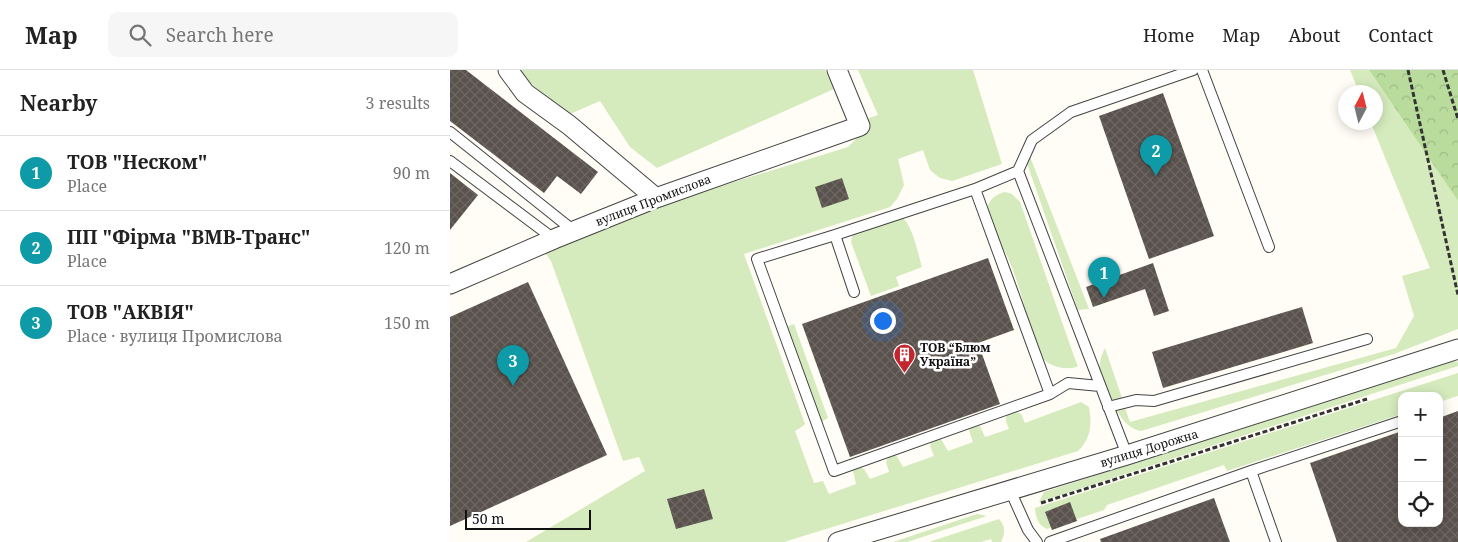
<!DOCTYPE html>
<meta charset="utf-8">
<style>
:root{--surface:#fff;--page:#f6f6f6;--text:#222;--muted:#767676;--line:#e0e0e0;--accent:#c4262e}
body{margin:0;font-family:"Noto Serif",serif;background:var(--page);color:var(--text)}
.controls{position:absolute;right:15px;bottom:15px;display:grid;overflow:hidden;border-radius:10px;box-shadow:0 2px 12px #0003}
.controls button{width:45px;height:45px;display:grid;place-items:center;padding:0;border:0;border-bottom:1px solid var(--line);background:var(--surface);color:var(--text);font:25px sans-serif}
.compass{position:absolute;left:888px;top:15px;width:45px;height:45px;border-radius:50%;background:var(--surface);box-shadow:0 2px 12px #0003;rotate:7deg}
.scale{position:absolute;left:15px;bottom:12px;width:126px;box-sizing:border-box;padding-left:5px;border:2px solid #111;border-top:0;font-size:14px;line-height:18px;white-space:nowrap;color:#111;-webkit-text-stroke:4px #fff;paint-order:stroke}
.you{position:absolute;left:432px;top:250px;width:18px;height:18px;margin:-12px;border:4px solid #fff;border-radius:50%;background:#1a73e8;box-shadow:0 0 0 8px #1a73e833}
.badge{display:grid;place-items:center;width:32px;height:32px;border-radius:50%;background:var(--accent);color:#fff;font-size:16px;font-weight:700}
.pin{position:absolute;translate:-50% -41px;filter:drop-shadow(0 1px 2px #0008)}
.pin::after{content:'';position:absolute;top:26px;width:18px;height:15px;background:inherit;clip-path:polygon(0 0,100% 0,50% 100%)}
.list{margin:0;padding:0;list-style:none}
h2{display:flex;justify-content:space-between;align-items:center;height:65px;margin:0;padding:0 20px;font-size:21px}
h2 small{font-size:16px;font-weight:400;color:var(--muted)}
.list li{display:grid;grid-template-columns:32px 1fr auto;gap:15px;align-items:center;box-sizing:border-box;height:75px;padding:0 20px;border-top:1px solid var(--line)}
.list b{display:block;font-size:19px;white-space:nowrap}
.list p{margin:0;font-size:16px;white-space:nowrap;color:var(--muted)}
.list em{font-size:16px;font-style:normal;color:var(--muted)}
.icon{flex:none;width:28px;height:28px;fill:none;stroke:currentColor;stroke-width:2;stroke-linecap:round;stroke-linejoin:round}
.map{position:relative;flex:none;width:1008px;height:472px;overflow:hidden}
header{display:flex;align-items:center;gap:30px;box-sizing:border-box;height:70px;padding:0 25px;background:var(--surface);border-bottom:1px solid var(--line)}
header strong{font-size:24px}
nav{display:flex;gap:28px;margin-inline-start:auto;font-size:18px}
.search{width:350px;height:45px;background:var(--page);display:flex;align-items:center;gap:12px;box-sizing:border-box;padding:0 18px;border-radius:10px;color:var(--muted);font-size:19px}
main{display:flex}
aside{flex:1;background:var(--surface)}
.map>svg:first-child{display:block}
.grass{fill:#d5ebbd}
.forest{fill:url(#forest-crowns)}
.building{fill:url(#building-cross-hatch)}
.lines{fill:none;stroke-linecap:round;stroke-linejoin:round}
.service-casing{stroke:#444;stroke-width:12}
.minor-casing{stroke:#444;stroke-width:21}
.path{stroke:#333;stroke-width:3;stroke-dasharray:5 2.5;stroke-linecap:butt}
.service{stroke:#fff;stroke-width:10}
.minor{stroke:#fff;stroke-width:19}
.labels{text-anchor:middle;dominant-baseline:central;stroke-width:5;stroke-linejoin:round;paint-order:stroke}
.street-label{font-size:12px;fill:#111;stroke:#fff}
.poi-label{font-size:12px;font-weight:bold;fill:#111;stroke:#fff;text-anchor:start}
</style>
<header>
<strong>Map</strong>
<div class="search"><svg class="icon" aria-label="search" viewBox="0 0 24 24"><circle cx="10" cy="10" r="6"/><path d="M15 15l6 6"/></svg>Search here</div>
<nav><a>Home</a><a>Map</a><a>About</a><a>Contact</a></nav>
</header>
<main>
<aside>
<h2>Nearby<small>3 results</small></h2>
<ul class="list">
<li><span class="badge" style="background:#0f9aa8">1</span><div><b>ТОВ &quot;Неском&quot;</b><p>Place</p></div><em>90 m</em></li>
<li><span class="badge" style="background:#0f9aa8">2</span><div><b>ПП &quot;Фірма &quot;ВМВ-Транс&quot;</b><p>Place</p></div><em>120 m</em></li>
<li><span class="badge" style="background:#0f9aa8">3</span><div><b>ТОВ &quot;АКВІЯ&quot;</b><p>Place · вулиця Промислова</p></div><em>150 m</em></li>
</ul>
</aside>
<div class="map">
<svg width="1008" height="472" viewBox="0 0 1008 472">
<defs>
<pattern id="forest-crowns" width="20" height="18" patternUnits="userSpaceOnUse" patternTransform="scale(1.25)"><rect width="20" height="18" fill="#b9dc9c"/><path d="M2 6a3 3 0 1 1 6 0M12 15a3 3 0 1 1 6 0" fill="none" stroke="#9ebc85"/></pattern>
<pattern id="building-cross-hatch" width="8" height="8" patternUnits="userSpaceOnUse" patternTransform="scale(1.25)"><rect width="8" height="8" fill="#5a524d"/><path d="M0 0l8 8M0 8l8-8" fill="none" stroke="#6d6662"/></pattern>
</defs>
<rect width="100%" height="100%" fill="#fffdf5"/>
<!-- grass -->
<path class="grass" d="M71 0H375L384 19 207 98 180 77 150 31 120 44 75 9Z
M408 0H523L552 94 502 111 490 108 480 100 473 80 448 89 454 115 447 129 440 137 294 184 355 354 353 356 345 361 364 413 373 411 379 424 406 414 403 401 409 397 414 399 420 409 439 402 436 392 438 387 446 385 453 397 484 386 480 376 482 371 491 369 498 381 523 372 519 360 525 355 530 356 535 367 559 359C556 351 552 344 564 341L571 344 575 353 631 332 639 337C642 354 641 369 628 381L334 472H76L195 401 189 387 173 391 101 191 95 183 235 127 398 77 416 59V49L428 45Z
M900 0H919L1008 131V259L944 284 691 361C680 359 673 351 667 341L675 338 680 352 946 278 964 246 952 206 980 198 921 53 926 52V22H909Z
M579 84 639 239 628 240 581 105 577 93Z
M555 122 562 124 570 132 625 289 628 296C623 299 619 298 613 298 580 294 579 256 573 231 569 217 564 201 558 188 551 173 539 160 537 143 536 131 546 124 555 122Z
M449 146C462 150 468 184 472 197L446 207 449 216 421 226 401 172 402 167 406 160Z
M344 254 378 348 371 352 336 257Z
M655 278 672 328 660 330C652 309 644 300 655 278Z
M1002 291 1008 292V296L589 432 594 422Z
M1008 303V326L989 332V326H952V344L777 401 774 395 657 435 654 440 597 459C588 455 586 448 585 438Z
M527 444 537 446 457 472H443Z
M549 449C556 456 555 464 551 472H542L541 469 531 472H479Z"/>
<!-- forest -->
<path class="forest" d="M919 0H1008V131Z"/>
<!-- building -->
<path class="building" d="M0 0H16L148 102 131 124 107 106 94 123 0 51Z
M713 23 764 166 699 189 649 46Z
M0 103 28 125 0 160Z
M392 108 399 129 372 138 365 117Z
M538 188 564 260 528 273 550 334 400 387 352 254Z
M703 193 719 241 704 246 695 219 643 237 636 217Z
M78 212 157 385 0 456V247Z
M852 237 863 273 713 318 702 282Z
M1008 341V472H887L860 393 952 361V453H989V348Z
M254 419 263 449 226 459 217 429Z
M764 428 780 472H651L650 469Z
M620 432 627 451 602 460 595 442Z"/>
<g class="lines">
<defs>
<path id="service" d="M752 0 819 177
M0 62 124 161
M0 91 104 169
M568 101 582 70 621 42 743 0
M525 119 600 324
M385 165 307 189 384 401 600 324 618 313 650 316
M404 222 385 165 525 119 568 101 677 385
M658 337 686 330 704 331 917 269
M801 401 826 472
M560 420 578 460 587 472
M600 472 801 401 952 351"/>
<path id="minor" d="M58 0 75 23 119 55 206 128
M0 214 104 169 206 128 410 56 387 0
M388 472 677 385 1008 279"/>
</defs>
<!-- service casing -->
<use href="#service" class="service-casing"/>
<!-- minor casing -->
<use href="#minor" class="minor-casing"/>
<!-- path -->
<path class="path" d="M958 0 1008 225
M993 0 1008 49
M591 433 917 329"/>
<!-- service -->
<use href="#service" class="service"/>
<!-- minor -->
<use href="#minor" class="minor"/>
</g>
<!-- icons -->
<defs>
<symbol id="building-pin" viewBox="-11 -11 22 30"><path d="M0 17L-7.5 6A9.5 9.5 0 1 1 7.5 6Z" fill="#c4262e" stroke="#fff"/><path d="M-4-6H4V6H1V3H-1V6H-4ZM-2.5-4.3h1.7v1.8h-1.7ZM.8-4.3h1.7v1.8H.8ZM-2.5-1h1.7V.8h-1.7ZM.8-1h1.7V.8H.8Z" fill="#fff"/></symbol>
</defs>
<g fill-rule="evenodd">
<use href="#building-pin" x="442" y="272" width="25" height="34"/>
</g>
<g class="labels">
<!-- street labels -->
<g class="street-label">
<text transform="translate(203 130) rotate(-21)">вулиця Промислова</text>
<text transform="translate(699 378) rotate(-17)">вулиця Дорожна</text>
</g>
<!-- poi labels -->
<g class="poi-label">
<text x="470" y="277">ТОВ “Блюм<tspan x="470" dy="14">Україна”</tspan></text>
</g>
</g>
</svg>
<div class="controls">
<button>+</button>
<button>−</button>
<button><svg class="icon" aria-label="locate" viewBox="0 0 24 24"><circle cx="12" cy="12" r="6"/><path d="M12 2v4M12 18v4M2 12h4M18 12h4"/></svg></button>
</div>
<svg class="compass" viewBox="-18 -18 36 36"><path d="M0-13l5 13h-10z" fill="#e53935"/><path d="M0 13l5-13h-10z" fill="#767676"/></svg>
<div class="scale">50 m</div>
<div class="you"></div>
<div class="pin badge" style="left:654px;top:228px;background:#0f9aa8">1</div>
<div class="pin badge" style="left:706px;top:106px;background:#0f9aa8">2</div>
<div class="pin badge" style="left:63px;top:316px;background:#0f9aa8">3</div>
</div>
</main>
